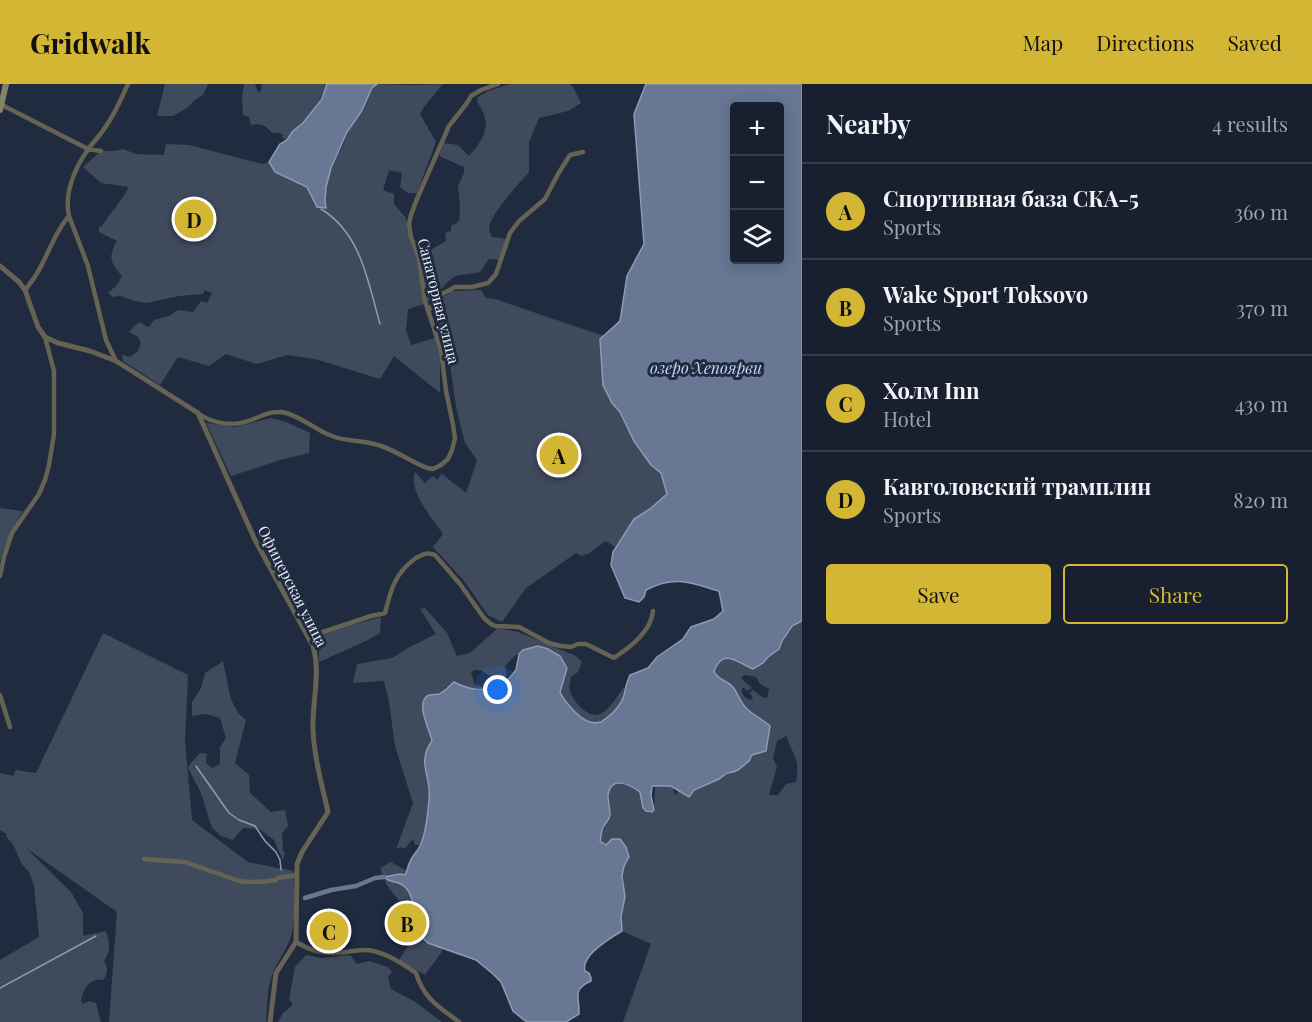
<!DOCTYPE html>
<meta charset="utf-8">
<style>
:root{--surface:#182030;--page:#252d3c;--text:#f1f3f6;--muted:#9fa3ab;--line:#363e4c;--accent:#d4b635}
body{margin:0;font-family:"Playfair Display",serif;background:var(--page);color:var(--text)}
.controls{position:absolute;right:18px;top:18px;display:grid;overflow:hidden;border-radius:6px;box-shadow:0 3px 15px #0003}
.controls button{width:54px;height:54px;display:grid;place-items:center;padding:0;border:0;border-bottom:2px solid var(--line);background:var(--surface);color:var(--text);font:30px sans-serif}
.you{position:absolute;left:498px;top:606px;width:21px;height:21px;margin:-15px;border:4px solid #fff;border-radius:50%;background:#1a73e8;box-shadow:0 0 0 9px #1a73e833}
.badge{display:grid;place-items:center;width:39px;height:39px;border-radius:50%;background:var(--accent);color:#111;font-size:20px;font-weight:700}
.pin{position:absolute;translate:-50% -50%;border:3px solid #fff;box-shadow:0 2px 6px #0006}
.list{margin:0;padding:0;list-style:none}
h2{display:flex;justify-content:space-between;align-items:center;height:78px;margin:0;padding:0 24px;font-size:26px}
h2 small{font-size:20px;font-weight:400;color:var(--muted)}
.list li{display:grid;grid-template-columns:39px 1fr auto;gap:18px;align-items:center;box-sizing:border-box;height:96px;padding:0 24px;border-top:2px solid var(--line)}
.list b{display:block;font-size:22px;white-space:nowrap}
.list p{margin:0;font-size:20px;white-space:nowrap;color:var(--muted)}
.list em{font-size:20px;font-style:normal;color:var(--muted)}
.actions{display:flex;gap:12px;padding:18px 24px}
.actions a{flex:1;padding:14px 0;border:2px solid var(--accent);border-radius:6px;text-align:center;font-size:21px;color:var(--accent)}
.actions .main{background:var(--accent);color:#111}
.icon{flex:none;width:33px;height:33px;fill:none;stroke:currentColor;stroke-width:2;stroke-linecap:round;stroke-linejoin:round}
.map{position:relative;flex:none;width:802px;height:938px;overflow:hidden}
header{display:flex;align-items:center;gap:36px;box-sizing:border-box;height:84px;padding:0 30px;background:var(--accent);color:#111}
header strong{font-size:28px}
nav{display:flex;gap:33px;margin-inline-start:auto;font-size:21px}
main{display:flex}
aside{flex:1;background:var(--surface)}
.map>svg:first-child{display:block}
.green{fill:#404a5d;fill-rule:evenodd}
.water{fill:#677794;stroke:#8d9bb3;stroke-width:1.5;fill-rule:evenodd}
.lines{fill:none;stroke-linecap:round;stroke-linejoin:round}
.stream{stroke:#8d9bb3;stroke-width:1.5}
.canal{stroke:#677794;stroke-width:4.5}
.minor{stroke:#666254;stroke-width:4.5}
.tertiary{stroke:#666254;stroke-width:5}
.secondary{stroke:#86816a;stroke-width:6}
.labels{text-anchor:middle;dominant-baseline:central;stroke-width:6;stroke-linejoin:round;paint-order:stroke}
.street-label{font-size:15px;fill:#e6eefc;stroke:#202b40}
.water-label{font-size:16px;font-style:italic;fill:#c5d6f5;stroke:#202b40}
</style>
<header>
<strong>Gridwalk</strong>
<nav><a>Map</a><a>Directions</a><a>Saved</a></nav>
</header>
<main>
<div class="map">
<svg width="802" height="938" viewBox="0 0 802 938">
<rect width="100%" height="100%" fill="#202b40"/>
<!-- green -->
<path class="green" d="M165 0H208L203 11 195 16 187 24 173 32H157Z
M244 0H255L258 8 261 7 262 0H327C322 15 315 26 304 38 298 44 292 49 287 56L282 54 283 51 279 49H272C265 41 262 39 251 41L249 33 243 31 242 13Z
M377 0 416 1 443 0 424 23 420 30 436 58 417 109H408L400 103 402 89 389 86 383 106 394 110V120L406 134 411 159 417 168 425 220 408 225 406 246 411 261 435 254 440 266V309L394 272 380 295 315 275 287 271 257 280 226 270 209 282 178 273 160 301 123 277 122 271 130 273 138 267 141 259 138 253 129 248 134 242 141 238 144 241 149 243 154 236 169 232 178 226 193 228 201 217 207 219 212 209 205 206 203 210 179 212 147 219 135 217 120 212 113 213 108 209 117 201 122 192C110 179 108 172 117 157L99 148V143L102 142C110 129 121 118 129 103L101 99 83 83 101 67H115L123 65 136 70 164 71 166 60 189 61 262 80 269 78 275 88 307 103 317 123 326 124C322 101 333 81 343 61 345 57 346 52 348 48 351 41 357 35 361 28 366 18 368 8 377 0Z
M510 0H570L573 3 581 19 568 27 539 34 529 58V88C519 100 490 130 489 144 489 147 491 151 492 153L507 155 501 176 489 175 480 188C473 190 462 190 456 192 445 197 438 213 427 218L421 176 424 174 427 168 446 157 445 149 451 147V142L459 137 460 123 458 102 464 89V83L439 72 444 59 458 61 469 72C485 54 493 40 477 18L478 13 488 7Z
M481 206 486 214 495 215 604 252 601 255 612 319 620 328 634 357 651 381 661 388 667 411 650 425 634 435 615 463 606 457 588 470 581 472 576 469 526 504 502 538 488 531 464 497 433 463 443 450C432 434 408 407 415 388L425 399 433 392 437 396 442 390 466 409 477 376 465 359 456 323 447 259 436 234 439 216 452 207Z
M271 334 286 338 310 349 309 369 284 375 231 392 206 339 235 343Z
M0 424 23 427 8 455 0 477Z
M425 524 447 549 457 572 470 569 498 544 518 548 576 572 582 578 578 588 571 593C570 598 569 603 570 607 573 618 590 637 602 629 611 624 618 611 624 603 624 619 613 629 601 639 597 639 591 639 587 637 578 633 563 616 560 608L567 584C565 580 562 575 559 572 541 555 517 565 505 583L507 591 502 595C489 597 489 586 475 586L471 588 475 602 478 601 483 603C473 608 463 603 454 598L450 602 446 603 442 608 428 611 424 635 432 657 427 664 425 683 430 702 429 717 425 745 421 761H415L413 755 404 765 402 763 396 765 413 719 395 662 389 618 384 597 353 599 357 580 392 574 408 564 436 550 420 525Z
M381 533 380 549 366 557 319 578V566L314 554 344 543Z
M802 537V938H623L651 860 622 847 621 832 625 813 623 792 624 782 606 761 600 758C601 752 602 747 604 743 605 740 609 737 609 734 613 722 603 710 614 700 625 699 631 702 640 708 642 716 641 727 650 729L654 726 655 703 671 702 674 704 673 706 675 711 677 710 678 706 689 714 694 706 719 695 727 689 733 688 741 683 749 677 752 671 766 667 770 642C760 632 747 627 739 616 737 612 736 606 733 602 727 596 718 596 714 587 724 564 737 579 752 585 759 582 763 577 768 573 773 569 777 568 780 563 787 550 787 544 802 537ZM745 591 756 593 760 600 769 605 767 614 762 613 753 606 749 609 752 612 753 616C746 615 741 612 742 604H744L747 607 752 604 746 599 741 594ZM786 652C794 673 800 674 796 698L786 700 778 711H769L777 683 773 674 777 657Z
M103 549 188 591 185 657 192 736 248 778 293 787C294 807 296 829 292 849 288 864 277 877 272 891 267 904 267 924 266 938H109L117 828 26 764 71 808 83 829V852L106 847C110 859 111 867 104 877 108 884 108 890 103 896 89 894 84 904 81 917L83 920 89 917 96 919 101 938H0V876L39 853 34 801 29 788 21 779 14 762 6 752 7 750 0 746V689L13 692 16 686 36 689Z
M223 577 231 616 239 630 246 636 235 679 249 691 250 709 271 728 285 726 288 742 282 749 283 767 285 769 283 776 274 756 259 745 243 744 233 756 221 752 212 744 201 709 188 684 191 679 200 669 207 670 206 679 212 684 220 680V663L226 654 220 634 206 630 192 632V618L201 604 205 589Z
M391 778 407 787 405 791 388 797C409 801 408 807 415 824L412 829C417 847 424 857 442 864L441 869 425 891 399 876 413 854 408 846 405 828 402 824 403 822 386 800 380 784Z
M306 871 321 874 350 871 357 880 369 877 388 883 392 888 388 893 391 905 414 917 442 938H278L283 929 293 921 289 915 295 883Z"/>
<!-- water -->
<path class="water" d="M327 0H377L372 4 361 28 347 48 331 84 326 103 325 116 326 124 317 123 307 103 275 88 269 78 280 60 287 56 293 47 303 39 322 15Z
M646 0H802V537L792 542 782 557 779 565 768 573 763 579 753 585C738 579 723 563 714 587 717 596 727 596 733 603 738 609 739 617 746 624 753 631 762 635 770 642L766 667 752 671 749 677 738 686 733 688 727 689 719 695 694 706 689 713 671 702H652L651 712 654 726 652 728 646 727 643 724 640 708C629 700 610 691 608 712 608 718 610 724 610 731 609 737 606 738 603 743 601 748 601 753 600 757L606 761 612 755H620L626 763 629 773 624 782 622 792 625 813 621 832 622 847C610 854 580 872 585 887L589 889 591 894V897C571 906 580 913 579 930L566 938H528L524 936 513 927 501 898 493 890 476 876 428 859 420 851 412 828 415 824C411 814 410 803 398 799 392 797 389 798 384 793L400 790 405 791C408 787 407 782 410 778 412 772 417 768 420 762 425 752 428 728 429 716 432 692 416 679 432 657 430 646 414 618 429 611 432 610 436 611 439 610 442 609 451 601 454 598 473 608 482 606 502 603L516 586 519 570 523 566 538 562 548 565 560 572 567 584 560 608C563 616 578 633 587 637 591 639 596 639 601 638 610 632 621 622 624 611 626 602 626 600 630 591L648 584 657 573 683 555 691 543 714 535 723 527 719 507C691 499 675 491 646 506L644 513 639 518 625 514 611 481 613 468 634 435 650 425 667 410 661 389 651 381 634 357 620 328 612 319 603 301 600 255 620 237 627 192 644 160 634 30ZM734 22H780V176H734Z"/>
<g class="lines">
<!-- stream -->
<path class="stream" d="M321 125C361 149 368 198 380 240
M196 682 229 729 239 736 255 742 265 757 276 768 280 776 281 786
M0 904 96 852"/>
<!-- canal -->
<path class="canal" d="M305 814 331 806 356 802 375 794 384 793"/>
<!-- minor -->
<path class="minor" d="M2 21 88 65 101 67
M69 132C64 111 74 85 87 67 92 59 99 53 104 45 114 32 121 15 128 0
M25 206C29 201 33 196 36 191 48 172 54 149 69 132L88 182 106 256 116 277
M428 227 442 210 455 203H472L488 199 496 190 510 149 519 137 545 115 558 90 570 71 583 68
M199 330C214 340 233 343 251 336 262 332 270 327 282 328 300 331 315 346 332 352 347 358 366 356 381 362 397 367 411 378 427 384L433 385 441 381 448 375 452 366 455 354 453 341 446 307 441 266 425 217 419 174 411 153 409 140 411 131 417 115 449 42 467 19 471 12 481 6 498 0
M0 492 4 473 12 449 39 410 45 396 49 381 54 350V287L45 253
M308 553 371 532 385 529C391 505 395 489 416 474 423 470 427 468 435 471L460 500 484 534 491 540 495 542 519 543 549 559 561 562 571 563 578 560H586L614 574C630 563 651 548 653 527
M0 611 10 643
M144 775 185 778 239 797C252 799 263 798 276 796L277 794 297 791
M296 858C315 869 324 870 346 868 352 867 358 866 365 866 382 866 402 879 416 889 424 915 438 922 459 938"/>
<!-- tertiary -->
<path class="tertiary" d="M0 182 19 198 25 206 38 243 45 253 58 259 90 267 116 277 198 329 255 456 313 562C321 589 312 618 313 645 314 673 322 701 328 728L302 768 297 780 296 858 276 889 270 938"/>
<!-- secondary -->
<path class="secondary" d="M0 26 6 0"/>
</g>
<g class="labels">
<!-- street labels -->
<g class="street-label">
<text transform="translate(439 217) rotate(76)">Санаторная улица</text>
<text transform="translate(293 502) rotate(63)">Офицерская улица</text>
</g>
<!-- water labels -->
<g class="water-label">
<text x="706" y="283">озеро Хепоярви</text>
</g>
</g>
</svg>
<div class="controls">
<button>+</button>
<button>−</button>
<button><svg class="icon" aria-label="layers" viewBox="0 0 24 24"><path d="M12 4l9 5-9 5-9-5zM3 14l9 5 9-5"/></svg></button>
</div>
<div class="you"></div>
<div class="pin badge" style="left:559px;top:371px">A</div>
<div class="pin badge" style="left:407px;top:839px">B</div>
<div class="pin badge" style="left:329px;top:847px">C</div>
<div class="pin badge" style="left:194px;top:135px">D</div>
</div>
<aside>
<h2>Nearby<small>4 results</small></h2>
<ul class="list">
<li><span class="badge">A</span><div><b>Спортивная база СКА-5</b><p>Sports</p></div><em>360 m</em></li>
<li><span class="badge">B</span><div><b>Wake Sport Toksovo</b><p>Sports</p></div><em>370 m</em></li>
<li><span class="badge">C</span><div><b>Холм Inn</b><p>Hotel</p></div><em>430 m</em></li>
<li><span class="badge">D</span><div><b>Кавголовский трамплин</b><p>Sports</p></div><em>820 m</em></li>
</ul>
<div class="actions"><a class="main">Save</a><a>Share</a></div>
</aside>
</main>
